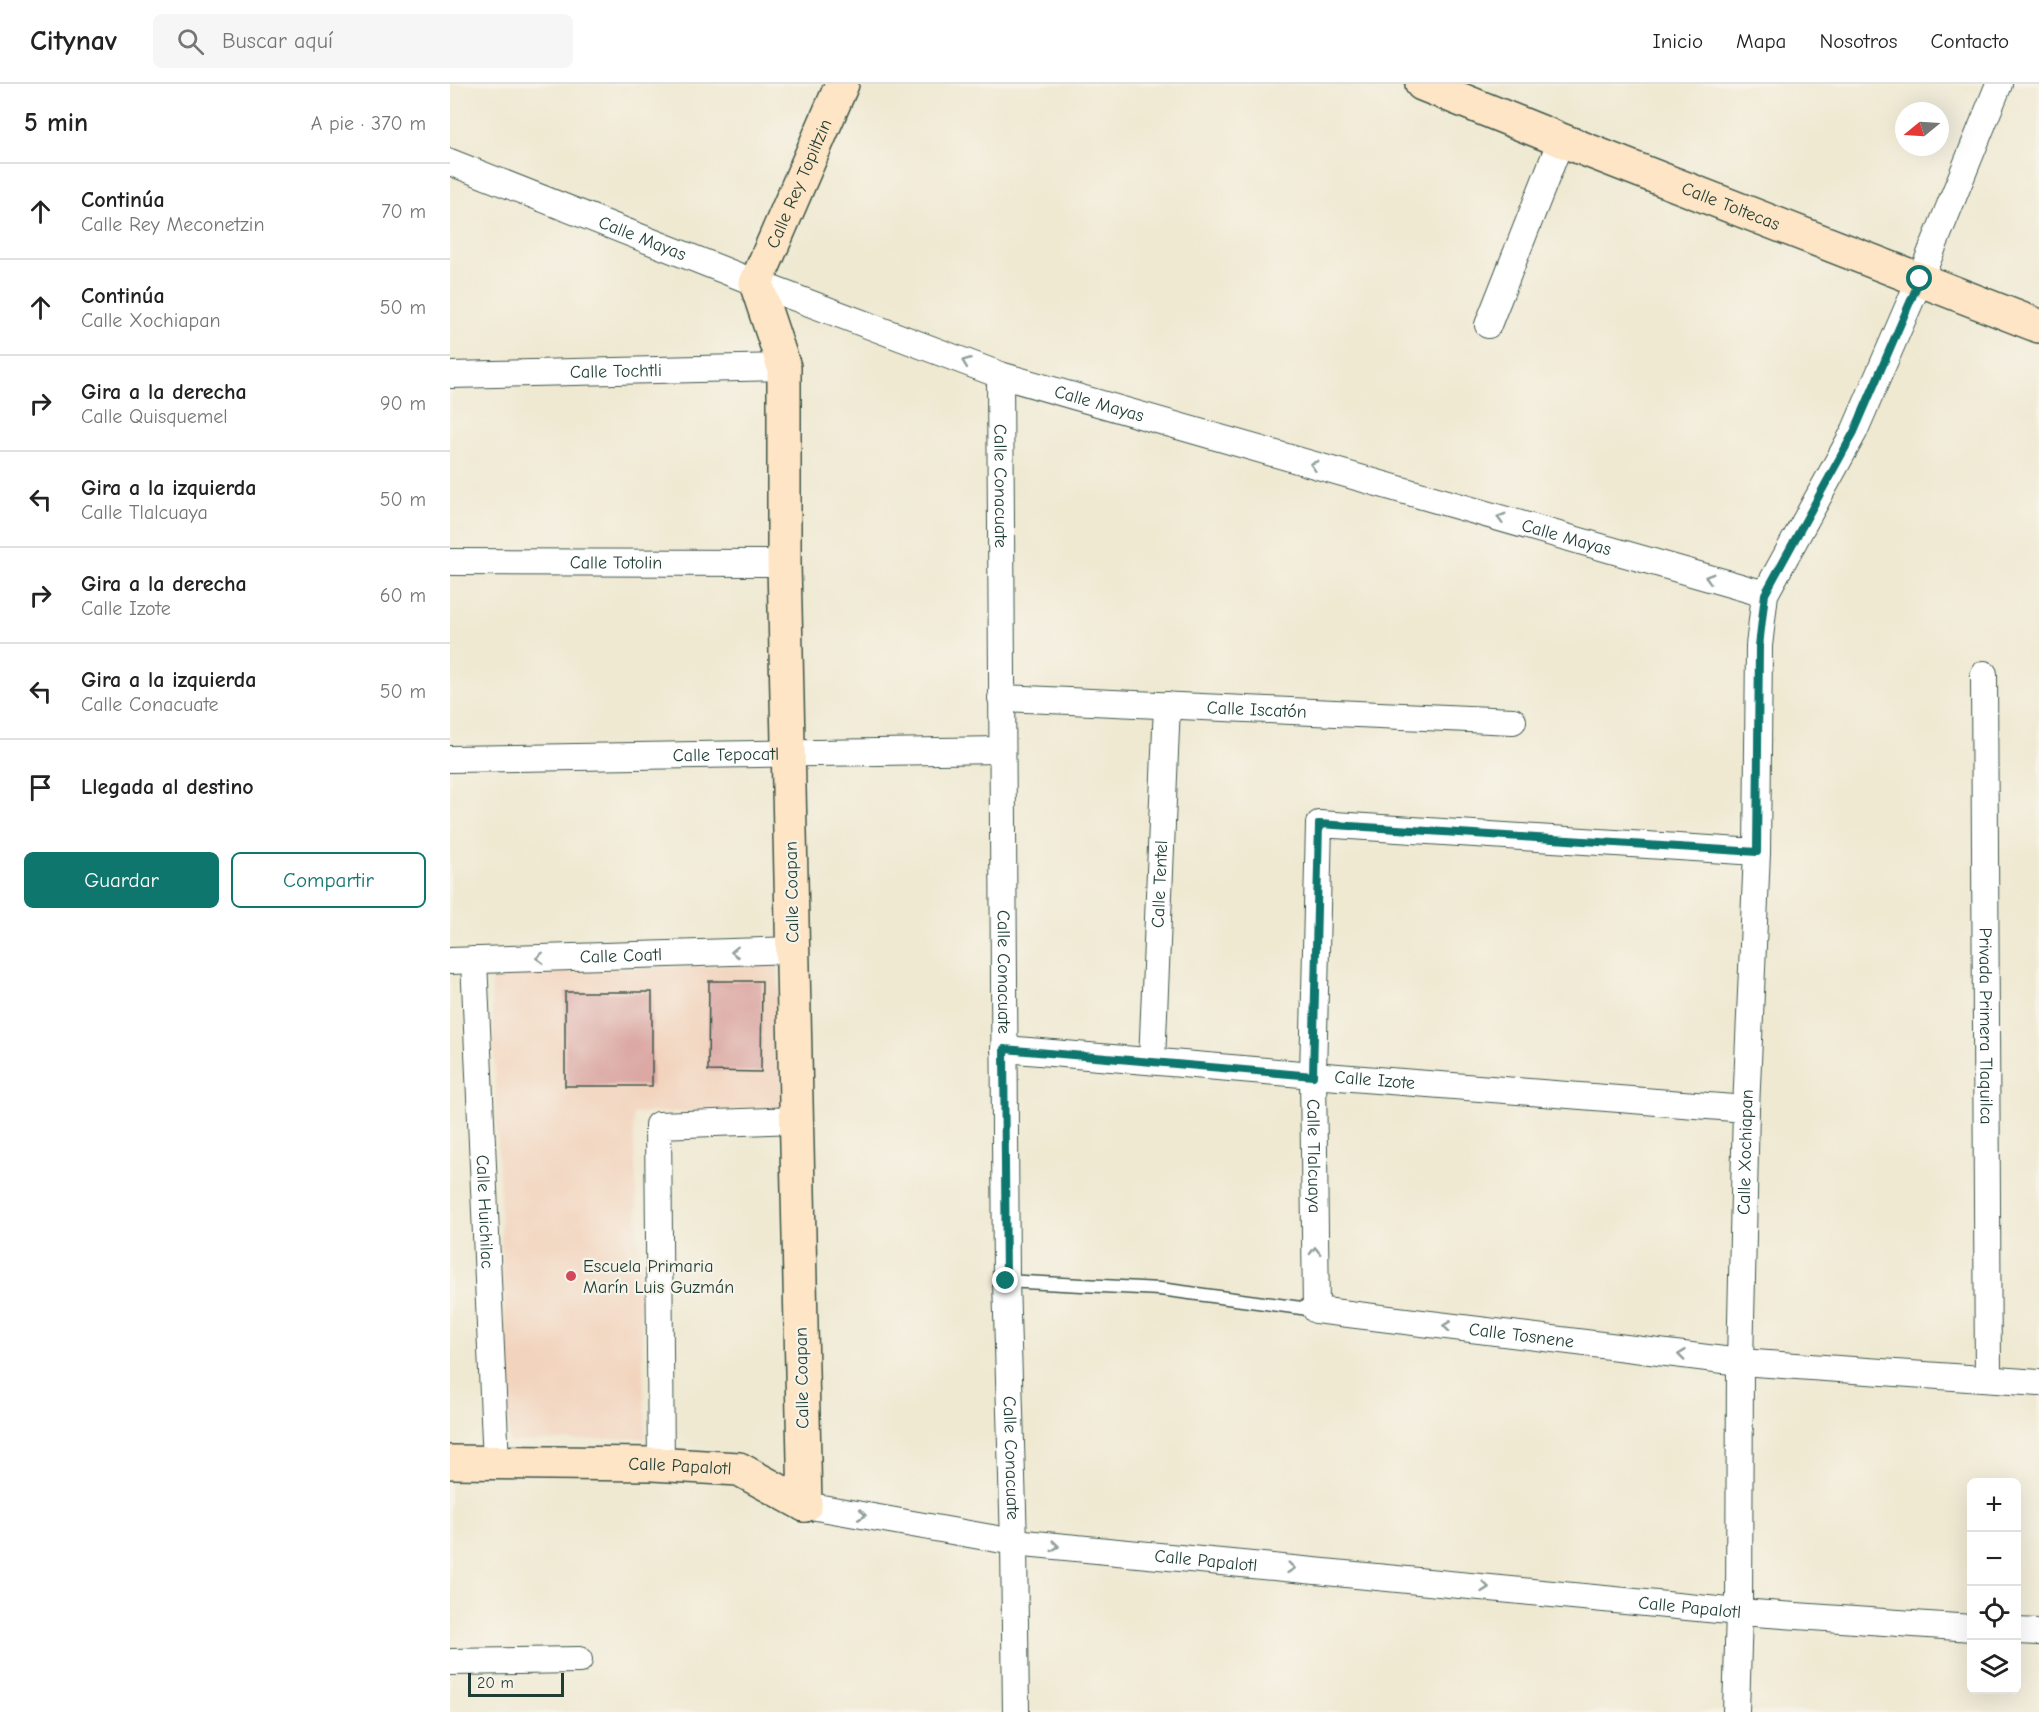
<!DOCTYPE html>
<html lang="es">
<meta charset="utf-8">
<style>
:root{--surface:#fff;--page:#f6f6f6;--text:#222;--muted:#767676;--line:#e0e0e0;--accent:#0f766e}
body{margin:0;font-family:"Comic Neue",sans-serif;background:var(--page);color:var(--text)}
.controls{position:absolute;right:18px;bottom:18px;display:grid;overflow:hidden;border-radius:9px;box-shadow:0 6px 24px #0002}
.controls button{width:54px;height:54px;display:grid;place-items:center;padding:0;border:0;border-bottom:2px solid var(--line);background:var(--surface);color:var(--text);font:30px sans-serif}
.compass{position:absolute;left:1445px;top:18px;width:54px;height:54px;border-radius:50%;background:var(--surface);box-shadow:0 6px 24px #0002;rotate:252deg}
.scale{position:absolute;left:18px;bottom:15px;width:96px;box-sizing:border-box;padding-left:6px;border:3px solid #1f3d34;border-top:0;font-size:16px;line-height:21px;white-space:nowrap;color:#1f3d34;-webkit-text-stroke:4px #f7f3e8;paint-order:stroke}
.stop{position:absolute;width:18px;height:18px;margin:-14px;border:4px solid #0f766e;border-radius:50%;background:#fff}
.stop.end{background:#0f766e;border-color:#fff;box-shadow:0 2px 6px #0008}
.list{margin:0;padding:0;list-style:none}
h2{display:flex;justify-content:space-between;align-items:center;height:78px;margin:0;padding:0 24px;font-size:26px}
h2 small{font-size:20px;font-weight:400;color:var(--muted)}
.list li{display:grid;grid-template-columns:39px 1fr auto;gap:18px;align-items:center;box-sizing:border-box;height:96px;padding:0 24px;border-top:2px solid var(--line)}
.list b{display:block;font-size:22px;white-space:nowrap}
.list p{margin:0;font-size:20px;white-space:nowrap;color:var(--muted)}
.list em{font-size:20px;font-style:normal;color:var(--muted)}
.actions{display:flex;gap:12px;padding:18px 24px}
.actions a{flex:1;padding:14px 0;border:2px solid var(--accent);border-radius:9px;text-align:center;font-size:21px;color:var(--accent)}
.actions .main{background:var(--accent);color:#fff}
.icon{flex:none;width:33px;height:33px;fill:none;stroke:currentColor;stroke-width:2;stroke-linecap:round;stroke-linejoin:round}
.map{position:relative;flex:none;width:1589px;height:1628px;overflow:hidden}
header{display:flex;align-items:center;gap:36px;box-sizing:border-box;height:84px;padding:0 30px;background:var(--surface);border-bottom:2px solid var(--line)}
header strong{font-size:28px}
nav{display:flex;gap:33px;margin-inline-start:auto;font-size:21px}
.search{width:420px;height:54px;background:var(--page);display:flex;align-items:center;gap:15px;box-sizing:border-box;padding:0 21px;border-radius:9px;color:var(--muted);font-size:22px}
main{display:flex}
aside{flex:1;background:var(--surface)}
.map>svg:first-child{display:block}
.built{fill:#f2d4be}
.building{fill:#dba8a4}
.lines{fill:none;stroke-linecap:round;stroke-linejoin:round}
.lane-casing{stroke:#3e574c;stroke-width:15}
.street-casing{stroke:#3e574c;stroke-width:28}
.secondary-casing{stroke:#3e574c;stroke-width:36}
.lane{stroke:#fff;stroke-width:12}
.street{stroke:#fff;stroke-width:26}
.secondary{stroke:#fde5c5;stroke-width:33}
.oneway{stroke:#8f9e9a}
.route{stroke:#0f766e;stroke-width:8}
.poi-dot{fill:#d1495b;stroke:#f7f3e8;stroke-width:2}
.labels{text-anchor:middle;dominant-baseline:central;stroke-width:4.5;stroke-linejoin:round;paint-order:stroke}
.street-label{font-size:18px;fill:#1f3d34;stroke:#f7f3e8}
.poi-label{font-size:18px;fill:#1f3d34;stroke:#f7f3e8;text-anchor:start}
</style>
<header>
<strong>Citynav</strong>
<div class="search"><svg class="icon" aria-label="search" viewBox="0 0 24 24"><circle cx="10" cy="10" r="6"/><path d="M15 15l6 6"/></svg>Buscar aquí</div>
<nav><a>Inicio</a><a>Mapa</a><a>Nosotros</a><a>Contacto</a></nav>
</header>
<main>
<aside>
<h2>5 min<small>A pie · 370 m</small></h2>
<ul class="list">
<li><svg class="icon" aria-label="ahead" viewBox="0 0 24 24"><path d="M12 20V5M6 11l6-6 6 6"/></svg><div><b>Continúa</b><p>Calle Rey Meconetzin</p></div><em>70 m</em></li>
<li><svg class="icon" aria-label="ahead" viewBox="0 0 24 24"><path d="M12 20V5M6 11l6-6 6 6"/></svg><div><b>Continúa</b><p>Calle Xochiapan</p></div><em>50 m</em></li>
<li><svg class="icon" aria-label="right" viewBox="0 0 24 24"><path d="M7 20v-9h11M14 6l5 5-5 5"/></svg><div><b>Gira a la derecha</b><p>Calle Quisquemel</p></div><em>90 m</em></li>
<li><svg class="icon" aria-label="left" viewBox="0 0 24 24"><path d="M17 20v-9H6M10 6l-5 5 5 5"/></svg><div><b>Gira a la izquierda</b><p>Calle Tlalcuaya</p></div><em>50 m</em></li>
<li><svg class="icon" aria-label="right" viewBox="0 0 24 24"><path d="M7 20v-9h11M14 6l5 5-5 5"/></svg><div><b>Gira a la derecha</b><p>Calle Izote</p></div><em>60 m</em></li>
<li><svg class="icon" aria-label="left" viewBox="0 0 24 24"><path d="M17 20v-9H6M10 6l-5 5 5 5"/></svg><div><b>Gira a la izquierda</b><p>Calle Conacuate</p></div><em>50 m</em></li>
<li><svg class="icon" aria-label="arrive" viewBox="0 0 24 24"><path d="M6 21V4h12l-3 4 3 4H6"/></svg><div><b>Llegada al destino</b></div></li>
</ul>
<div class="actions"><a class="main">Guardar</a><a>Compartir</a></div>
</aside>
<div class="map">
<svg width="1589" height="1628" viewBox="0 0 1589 1628">
<rect width="100%" height="100%" fill="#f7f3e8"/>
<filter id="ink" filterUnits="userSpaceOnUse"><feTurbulence type="fractalNoise" baseFrequency=".0167" numOctaves="2"/><feDisplacementMap in="SourceGraphic" scale="12" xChannelSelector="R" yChannelSelector="G"/><feConvolveMatrix kernelMatrix="1 2 1 2 8 2 1 2 1" color-interpolation-filters="sRGB"/></filter>
<filter id="wash" filterUnits="userSpaceOnUse"><feTurbulence type="fractalNoise" baseFrequency=".008" numOctaves="4" result="noise"/><feDisplacementMap in="SourceGraphic" scale="24" xChannelSelector="R" yChannelSelector="G"/><feGaussianBlur stdDeviation="1.35" result="paint"/><feColorMatrix in="noise" values="0 0 0 0 0 0 0 0 0 0 0 0 0 0 0 0 0 1.4 0 .05"/><feComposite in="paint" operator="in"/></filter>
<g filter="url(#wash)">
<rect width="100%" height="100%" fill="#efe9d2"/>
<!-- built -->
<path class="built" d="M328 880 333 1024 183 1030 196 1354 59 1358 41 889Z"/>
<g id="blocks">
<!-- building -->
<path class="building" d="M259 897H312L311 988 258 987Z
M115 908H202V1002H115Z"/>
</g>
</g>
<g filter="url(#ink)">
<use href="#blocks" fill-opacity="0" stroke="#3e574c" stroke-width="1.5"/>
<g class="lines">
<defs>
<path id="lane" d="M556 1197 710 1205 866 1226"/>
<g id="street">
<path id="s1" d="M0 78 306 199 550 291 1315 510"/>
<path d="M1038 241 1111 56"/>
<path id="s2" d="M0 291 334 283"/>
<path id="s3" d="M550 291 556 1197 564 1458 566 1628"/>
<path id="s4" d="M0 478 334 479"/>
<path id="s5" d="M1534 590 1538 1295"/>
<path id="s6" d="M551 614 1063 637"/>
<path id="s7" d="M0 675 551 666"/>
<path id="s8" d="M1307 768 869 740 863 991 866 1226 1290 1278 1589 1299"/>
<path id="s9" d="M24 876 46 1379"/>
<path id="s10" d="M0 877 343 866"/>
<path id="s11" d="M554 965 863 991 1296 1025"/>
<path id="s12" d="M702 977 717 621"/>
<path d="M211 1380 208 1041 347 1036"/>
<path id="s13" d="M355 1421 564 1458 1289 1528 1522 1544"/>
<path d="M1566 1547 1589 1548"/>
<path d="M0 1578 129 1576"/>
<path id="s14" d="M1286 1628 1289 1528 1290 1278 1296 1025 1307 768 1309 562 1315 510 1404 348 1470 195 1549 0"/>
</g>
<g id="secondary">
<path id="s15" d="M972 0 1111 56 1589 242"/>
<path id="s16" d="M0 1378 202 1380 289 1385 355 1421"/>
<path id="s17" d="M355 1421 334 479V283L306 199 392 0"/>
</g>
</defs>
<!-- lane casing -->
<use href="#lane" class="lane-casing"/>
<!-- street casing -->
<use href="#street" class="street-casing"/>
<!-- secondary casing -->
<use href="#secondary" class="secondary-casing"/>
<!-- lane -->
<use href="#lane" class="lane"/>
<!-- street -->
<use href="#street" class="street"/>
<!-- secondary -->
<use href="#secondary" class="secondary"/>
</g>
<!-- one-way arrows -->
<defs><path id="oneway-chevron" d="M-2-3.5L2.5 0L-2 3.5" fill="none" stroke-width="1.6" stroke-linecap="round" stroke-linejoin="round" transform="scale(1.5)"/></defs>
<g class="oneway">
<use href="#oneway-chevron" transform="translate(516 278) rotate(-159)"/>
<use href="#oneway-chevron" transform="translate(864 381) rotate(-164)"/>
<use href="#oneway-chevron" transform="translate(1051 434) rotate(-164)"/>
<use href="#oneway-chevron" transform="translate(1259 494) rotate(-164)"/>
<use href="#oneway-chevron" transform="translate(285 868) rotate(178)"/>
<use href="#oneway-chevron" transform="translate(90 874) rotate(178)"/>
<use href="#oneway-chevron" transform="translate(865 1167) rotate(-91)"/>
<use href="#oneway-chevron" transform="translate(997 1242) rotate(-173)"/>
<use href="#oneway-chevron" transform="translate(1232 1271) rotate(-173)"/>
<use href="#oneway-chevron" transform="translate(412 1431) rotate(10)"/>
<use href="#oneway-chevron" transform="translate(605 1462) rotate(6)"/>
<use href="#oneway-chevron" transform="translate(841 1484) rotate(6)"/>
<use href="#oneway-chevron" transform="translate(1035 1503) rotate(6)"/>
</g>
</g>
<g class="lines" filter="url(#ink)">
<!-- route -->
<path class="route" d="M556 1197 554 965 863 992 869 740 1307 768 1309 562 1315 510 1404 348 1470 195"/>
</g>
<!-- markers -->
<circle class="poi-dot" cx="121" cy="1192" r="6"/>
<g class="labels">
<!-- street labels -->
<g class="street-label">
<text stroke="none"><textPath href="#s17" startOffset="1335">Calle Rey Topiltzin</textPath></text>
<text stroke="none"><textPath href="#s15" startOffset="332">Calle Toltecas</textPath></text>
<text stroke="none"><textPath href="#s1" startOffset="207">Calle Mayas</textPath></text>
<text stroke="none"><textPath href="#s2" startOffset="166">Calle Tochtli</textPath></text>
<text stroke="none"><textPath href="#s1" startOffset="693">Calle Mayas</textPath></text>
<text stroke="none"><textPath href="#s3" startOffset="111">Calle Conacuate</textPath></text>
<text stroke="none"><textPath href="#s1" startOffset="1179">Calle Mayas</textPath></text>
<text stroke="none"><textPath href="#s4" startOffset="166">Calle Totolin</textPath></text>
<text stroke="none"><textPath href="#s6" startOffset="256">Calle Iscatón</textPath></text>
<text stroke="none"><textPath href="#s7" startOffset="276">Calle Tepocatl</textPath></text>
<text stroke="none"><textPath href="#s12" startOffset="177">Calle Tentel</textPath></text>
<text transform="translate(342 808) rotate(-91)">Calle Coapan</text>
<text stroke="none"><textPath href="#s10" startOffset="171">Calle Coatl</textPath></text>
<text stroke="none"><textPath href="#s3" startOffset="597">Calle Conacuate</textPath></text>
<text stroke="none"><textPath href="#s5" startOffset="352">Privada Primera Tlaquilca</textPath></text>
<text stroke="none"><textPath href="#s11" startOffset="372">Calle Izote</textPath></text>
<text stroke="none"><textPath href="#s14" startOffset="560">Calle Xochiapan</textPath></text>
<text stroke="none"><textPath href="#s8" startOffset="771">Calle Tlalcuaya</textPath></text>
<text stroke="none"><textPath href="#s9" startOffset="252">Calle Huichilac</textPath></text>
<text stroke="none"><textPath href="#s8" startOffset="1132">Calle Tosnene</textPath></text>
<text transform="translate(352 1294) rotate(-91)">Calle Coapan</text>
<text stroke="none"><textPath href="#s3" startOffset="1083">Calle Conacuate</textPath></text>
<text stroke="none"><textPath href="#s16" startOffset="230">Calle Papalotl</textPath></text>
<text stroke="none"><textPath href="#s13" startOffset="405">Calle Papalotl</textPath></text>
<text stroke="none"><textPath href="#s13" startOffset="891">Calle Papalotl</textPath></text>
</g>
<!-- poi labels -->
<g class="poi-label">
<text x="133" y="1182">Escuela Primaria<tspan x="133" dy="21">Marín Luis Guzmán</tspan></text>
</g>
</g>
</svg>
<div class="controls">
<button>+</button>
<button>−</button>
<button><svg class="icon" aria-label="locate" viewBox="0 0 24 24"><circle cx="12" cy="12" r="6"/><path d="M12 2v4M12 18v4M2 12h4M18 12h4"/></svg></button>
<button><svg class="icon" aria-label="layers" viewBox="0 0 24 24"><path d="M12 4l9 5-9 5-9-5zM3 14l9 5 9-5"/></svg></button>
</div>
<svg class="compass" viewBox="-18 -18 36 36"><path d="M0-13l5 13h-10z" fill="#e53935"/><path d="M0 13l5-13h-10z" fill="#767676"/></svg>
<div class="scale">20 m</div>
<div class="stop" style="left:1470px;top:195px"></div>
<div class="stop end" style="left:556px;top:1197px"></div>
</div>
</main>
